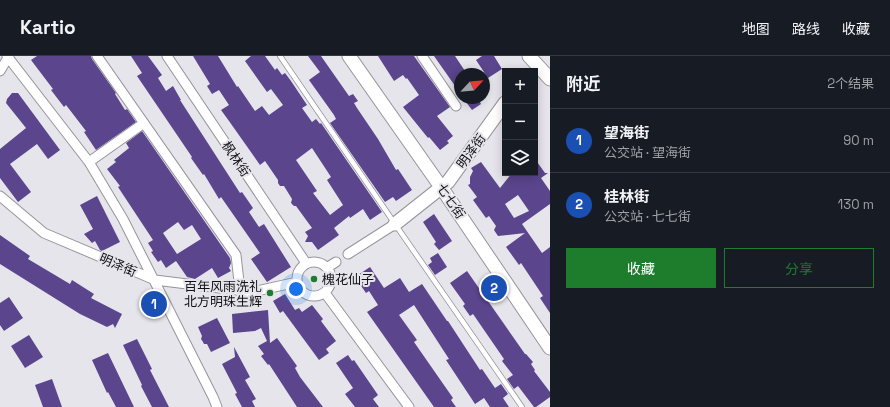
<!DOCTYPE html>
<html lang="zh">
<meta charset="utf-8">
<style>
:root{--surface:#171b24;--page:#20242c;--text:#f1f3f6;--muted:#9ea1a6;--line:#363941;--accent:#1e7c2d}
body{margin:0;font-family:"Space Grotesk","Noto Sans SC",sans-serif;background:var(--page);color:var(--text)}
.controls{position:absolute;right:12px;top:12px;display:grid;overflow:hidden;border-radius:0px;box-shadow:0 2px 10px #0003}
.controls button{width:36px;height:36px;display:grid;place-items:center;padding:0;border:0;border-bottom:1px solid var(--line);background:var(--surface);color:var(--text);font:20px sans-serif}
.compass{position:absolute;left:454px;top:12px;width:36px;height:36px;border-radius:50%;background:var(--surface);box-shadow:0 2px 10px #0003;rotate:64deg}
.you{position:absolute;left:296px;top:233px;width:14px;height:14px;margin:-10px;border:3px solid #fff;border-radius:50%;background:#1a73e8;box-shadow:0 0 0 6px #1a73e833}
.badge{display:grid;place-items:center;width:26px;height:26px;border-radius:50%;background:var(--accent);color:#fff;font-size:13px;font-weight:700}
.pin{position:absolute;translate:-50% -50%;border:2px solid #fff;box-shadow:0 1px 4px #0006}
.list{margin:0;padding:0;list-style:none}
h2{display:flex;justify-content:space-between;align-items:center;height:52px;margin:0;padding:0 16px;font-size:17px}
h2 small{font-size:13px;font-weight:400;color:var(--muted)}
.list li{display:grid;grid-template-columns:26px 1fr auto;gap:12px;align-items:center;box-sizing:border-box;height:64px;padding:0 16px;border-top:1px solid var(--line)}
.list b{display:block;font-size:15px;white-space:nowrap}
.list p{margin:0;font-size:13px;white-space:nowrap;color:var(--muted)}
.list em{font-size:13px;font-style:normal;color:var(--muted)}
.actions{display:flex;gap:8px;padding:12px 16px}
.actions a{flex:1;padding:9px 0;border:1px solid var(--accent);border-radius:0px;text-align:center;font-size:14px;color:var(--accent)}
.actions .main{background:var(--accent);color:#fff}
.icon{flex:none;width:22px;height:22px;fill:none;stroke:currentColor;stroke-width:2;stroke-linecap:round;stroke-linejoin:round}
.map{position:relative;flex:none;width:550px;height:351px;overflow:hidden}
header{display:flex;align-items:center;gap:24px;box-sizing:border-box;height:56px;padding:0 20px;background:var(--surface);border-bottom:1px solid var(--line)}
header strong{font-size:19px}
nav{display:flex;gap:22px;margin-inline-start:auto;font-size:14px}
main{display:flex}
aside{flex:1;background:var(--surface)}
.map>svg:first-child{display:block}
.building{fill:#5b458d;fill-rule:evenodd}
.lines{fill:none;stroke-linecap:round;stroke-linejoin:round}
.lane-casing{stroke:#96949b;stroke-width:6}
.street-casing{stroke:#96949b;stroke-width:11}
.secondary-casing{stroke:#96949b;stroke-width:15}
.lane{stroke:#fff;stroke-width:4.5}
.street{stroke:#fff;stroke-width:9}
.secondary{stroke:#fff;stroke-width:13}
.poi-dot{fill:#1e7c2d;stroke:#e6e5ec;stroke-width:1.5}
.labels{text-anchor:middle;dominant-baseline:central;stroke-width:4;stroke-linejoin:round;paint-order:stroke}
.street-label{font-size:13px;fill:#111113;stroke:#e6e5ec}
.poi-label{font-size:13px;fill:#111113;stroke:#e6e5ec;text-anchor:start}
</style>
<header>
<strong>Kartio</strong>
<nav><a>地图</a><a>路线</a><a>收藏</a></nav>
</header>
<main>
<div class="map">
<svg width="550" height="351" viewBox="0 0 550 351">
<rect width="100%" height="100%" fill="#e6e5ec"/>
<!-- building -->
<path class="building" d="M37 0H91L92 3 116 37 115 38 125 54 127 53 136 66 96 94 84 76 86 75 66 49 64 51 51 34 53 33 31 4Z
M131 0H148L162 19 158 22 166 35 173 30 181 44H180L240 137 242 136 253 152 249 156 259 171 264 168 291 211 267 226 251 203 260 197 221 141 219 143 204 118 203 119 191 102 192 101 137 20 142 17Z
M193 0H218L237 31 238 30 255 55 262 50 269 59 283 49 271 33 267 36 245 5 251 0H265L275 14 277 12 282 19 285 17 291 25 307 49 302 52 312 66 316 63 320 68 321 67 382 156 370 164 363 153 350 162 349 160 334 172 339 179 318 194 312 186H305L308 180 305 176 312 172 296 150H294L291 147 292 143 284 130H280L278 127V124L265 105 260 109 229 65 221 54 229 49 219 34 212 38 207 30 210 28ZM312 92 331 121 327 124 343 149 330 159 313 137 317 135 296 104Z
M308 0H321L349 40 353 38 358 45 354 47 357 52 378 83 396 114 398 113 412 134 396 145 393 141 385 146 330 67 336 63 334 59 309 24 320 16Z
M378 0H414L450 51 437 60 453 80 447 85 449 87 440 94 429 81 428 82 403 51 419 39 407 22 406 23 403 19 394 25Z
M434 0H455L467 18H460V37Z
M482 0H494L502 13 488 22 476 4Z
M12 37H18L60 94 48 103 37 88 10 108 31 136 18 146 0 122V93L26 72 6 47 7 43Z
M463 42H478L481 48 472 54Z
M142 75 230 202 231 207 229 212 231 215 218 222 212 212 195 223 187 221 176 205 166 212 161 204 158 206 151 196 153 195 148 187 153 184 118 131 120 130 107 113 116 106 114 104 129 92 126 87ZM178 166 184 174 192 169 201 183 177 198 163 177Z
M535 103 545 117H548L541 122 550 135V148L522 168 542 197 550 191V257L540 242 543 240 521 207 519 209 506 191 525 177 498 180 494 174 496 170 489 160 486 162 473 144 477 141 468 129 470 128V121L473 115 471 112 481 106 500 132 512 117H535ZM518 139 529 155 514 162 505 148Z
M97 140 120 186 102 195 100 194 95 185 92 187 84 178 93 173 80 149Z
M434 158 452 185 439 194 434 188 436 186 423 166Z
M0 179 30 200 28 203 70 228 72 224 94 238 91 242 122 258 115 272 113 268 107 271 80 258 0 208Z
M438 197 447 211 435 219 428 209 432 206 430 202Z
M370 211 384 232 400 222 409 236 422 228 447 265H448L480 314 482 313 495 332 501 328 508 338 503 342 509 351H490L484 342 475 348 446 304 449 303 414 249 399 259 417 284 414 286 453 342 451 344 456 351H434L367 256 378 249 369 235 366 237 355 221Z
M467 215 525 298H526L533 306 531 308 535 314 534 315 550 336V341L536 351H534L518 330 514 333 507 323 513 319 502 305 504 303 473 258 470 260 463 250 465 248 450 227Z
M285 238 295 254 299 252 302 256 312 249 323 263 321 265 336 285 326 293 329 297 319 304 283 255 280 257 273 245Z
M9 241 23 262 4 275 0 269V247Z
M268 254 270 287 277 282 297 310 295 312 300 321 323 351H297L269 308 268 309 261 300 264 298 258 290 267 285 261 272 255 275 233 277 232 258Z
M217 262 230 287 211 296 207 288H204L203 286 201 283 202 280 198 271Z
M29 279 43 301 25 312 11 290Z
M137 283 152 313 150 314 169 351H152L141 330 142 329 123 289Z
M234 291 250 321 245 324 256 343 252 345 255 351H242L235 338 237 337 222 308 235 301Z
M108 297 134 351H116L108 336 107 337 92 304Z
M348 299 352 305 354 304 378 339 373 343 379 351H355L345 338 353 332 336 307Z
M52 323 62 351H43L35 329Z"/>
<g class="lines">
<defs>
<path id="lane" d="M280 0 395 168 522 351"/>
<path id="street" d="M7 0 89 106 123 163 213 341 217 351
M97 0 236 199 240 235
M167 0 306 207
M422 0 456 50
M0 15 9 0
M89 106 144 67
M0 140 44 177 155 224 252 236 297 226
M348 198 395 168
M297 223a17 17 0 1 1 34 0a17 17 0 1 1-34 0Z
M328 211 336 206
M325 237 409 351"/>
<path id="secondary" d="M349 0 441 131 550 292
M529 0 550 23
M395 168 448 126 505 47"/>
</defs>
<!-- lane casing -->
<use href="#lane" class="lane-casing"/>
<!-- street casing -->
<use href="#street" class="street-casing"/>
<!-- secondary casing -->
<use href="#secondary" class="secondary-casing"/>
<!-- lane -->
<use href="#lane" class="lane"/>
<!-- street -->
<use href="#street" class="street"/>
<!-- secondary -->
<use href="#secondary" class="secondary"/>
</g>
<!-- markers -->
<g class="poi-dot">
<circle cx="314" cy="223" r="4"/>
<circle cx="270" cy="237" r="4"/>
</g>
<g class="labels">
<!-- street labels -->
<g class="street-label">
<text transform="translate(471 95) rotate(-54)">明泽街</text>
<text transform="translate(236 103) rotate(56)">枫林街</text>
<text transform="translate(451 145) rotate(56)">七七街</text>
<text transform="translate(118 209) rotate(23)">明泽街</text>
</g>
<!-- poi labels -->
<g class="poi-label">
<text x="322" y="223">槐花仙子</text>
<text x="262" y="230" text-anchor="end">百年风雨洗礼<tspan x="262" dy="15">北方明珠生辉</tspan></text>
</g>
</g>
</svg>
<div class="controls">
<button>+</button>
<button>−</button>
<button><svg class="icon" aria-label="layers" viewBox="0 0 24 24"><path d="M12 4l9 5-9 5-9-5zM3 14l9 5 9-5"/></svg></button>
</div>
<svg class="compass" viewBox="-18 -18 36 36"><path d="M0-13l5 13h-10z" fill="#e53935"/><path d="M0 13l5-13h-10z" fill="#9ea1a6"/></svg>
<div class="you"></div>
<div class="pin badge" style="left:154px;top:248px;background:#1a4fb4">1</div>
<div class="pin badge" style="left:494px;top:232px;background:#1a4fb4">2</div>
</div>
<aside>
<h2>附近<small>2个结果</small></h2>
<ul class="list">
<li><span class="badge" style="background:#1a4fb4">1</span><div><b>望海街</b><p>公交站 · 望海街</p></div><em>90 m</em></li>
<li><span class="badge" style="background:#1a4fb4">2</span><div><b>桂林街</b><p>公交站 · 七七街</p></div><em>130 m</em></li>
</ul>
<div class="actions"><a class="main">收藏</a><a>分享</a></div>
</aside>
</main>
